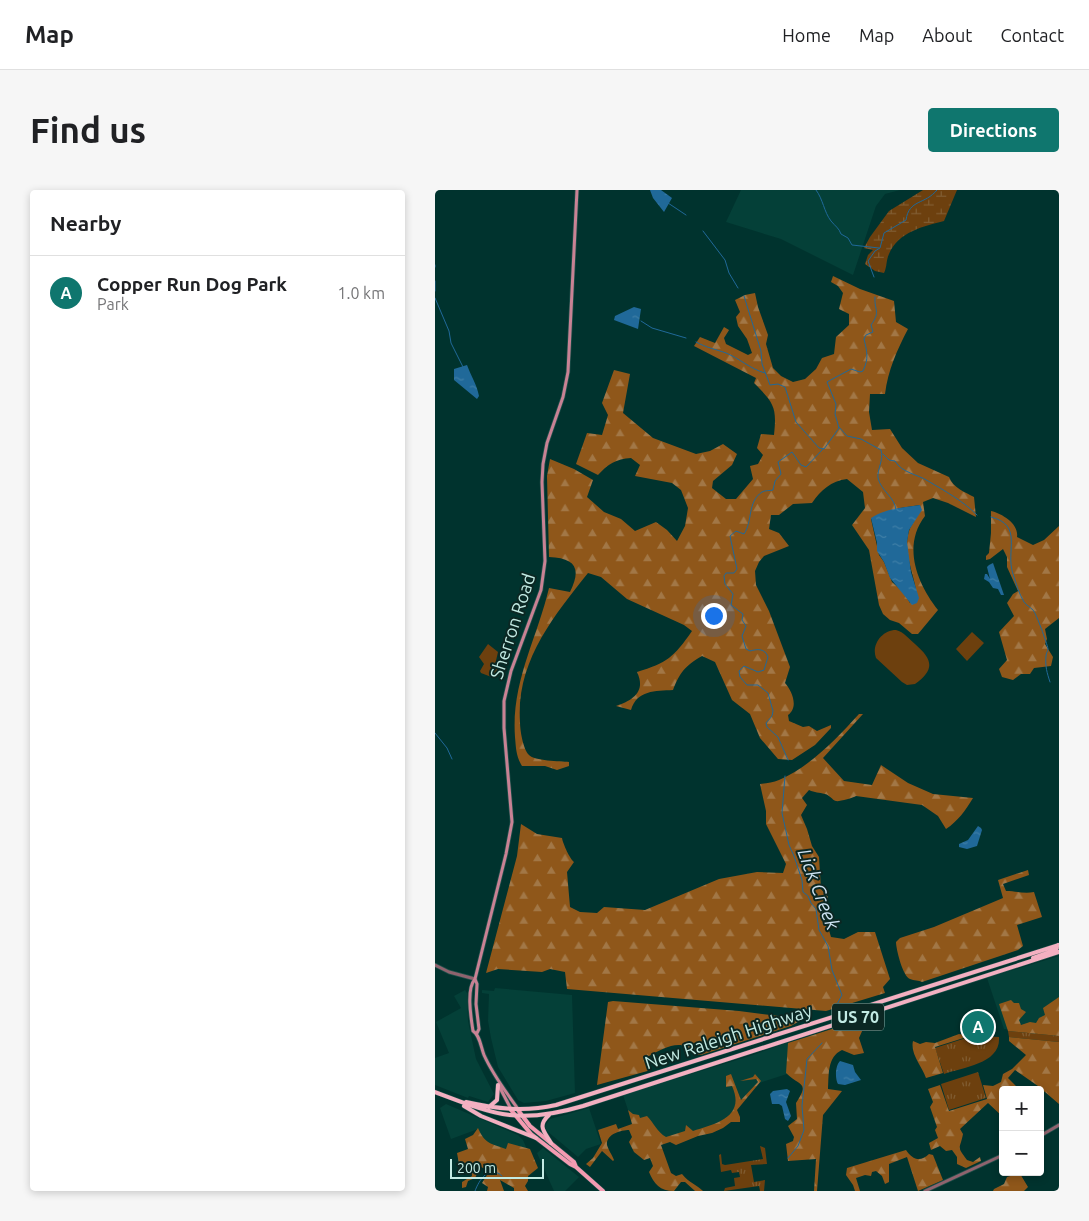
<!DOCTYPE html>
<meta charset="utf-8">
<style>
:root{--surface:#fff;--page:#f6f6f6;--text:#202124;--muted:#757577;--line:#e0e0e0;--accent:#0f766e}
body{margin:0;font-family:Ubuntu,sans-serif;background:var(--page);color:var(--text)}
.controls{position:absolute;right:15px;bottom:15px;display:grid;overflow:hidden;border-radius:5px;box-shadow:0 2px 8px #0003}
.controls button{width:45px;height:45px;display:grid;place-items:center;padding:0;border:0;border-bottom:1px solid var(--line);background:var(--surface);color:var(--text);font:25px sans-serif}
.scale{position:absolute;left:15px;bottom:12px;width:94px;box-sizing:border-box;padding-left:5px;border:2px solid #c3ebe4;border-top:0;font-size:14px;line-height:18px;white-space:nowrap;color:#c3ebe4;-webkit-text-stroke:4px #0b2723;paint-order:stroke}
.you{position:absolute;left:278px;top:425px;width:18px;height:18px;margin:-12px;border:4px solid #fff;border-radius:50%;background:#1a73e8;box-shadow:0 0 0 8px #1a73e833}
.badge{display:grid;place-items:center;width:32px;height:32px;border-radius:50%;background:var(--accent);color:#fff;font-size:16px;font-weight:700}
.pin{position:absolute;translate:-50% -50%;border:2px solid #fff;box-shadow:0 1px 5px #0006}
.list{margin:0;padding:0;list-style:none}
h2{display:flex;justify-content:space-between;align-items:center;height:65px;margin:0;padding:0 20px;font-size:21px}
h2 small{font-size:16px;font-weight:400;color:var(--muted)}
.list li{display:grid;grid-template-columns:32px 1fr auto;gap:15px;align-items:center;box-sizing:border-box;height:75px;padding:0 20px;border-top:1px solid var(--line)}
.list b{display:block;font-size:19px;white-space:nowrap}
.list p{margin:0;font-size:16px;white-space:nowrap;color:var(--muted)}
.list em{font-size:16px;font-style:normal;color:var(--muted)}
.map{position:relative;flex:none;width:624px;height:1001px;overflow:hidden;border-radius:5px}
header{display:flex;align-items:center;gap:30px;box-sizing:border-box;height:70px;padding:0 25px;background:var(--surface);border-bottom:1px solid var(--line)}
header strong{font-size:24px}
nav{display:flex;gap:28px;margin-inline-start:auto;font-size:18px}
.intro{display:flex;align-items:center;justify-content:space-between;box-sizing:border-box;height:120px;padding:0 30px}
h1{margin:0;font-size:35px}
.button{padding:12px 22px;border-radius:5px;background:var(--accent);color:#fff;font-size:18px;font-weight:700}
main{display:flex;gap:30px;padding:0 30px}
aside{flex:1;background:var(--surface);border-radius:5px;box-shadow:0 2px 8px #0003}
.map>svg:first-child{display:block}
.built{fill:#044038}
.grass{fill:url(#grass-tufts)}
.forest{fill:url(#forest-firs);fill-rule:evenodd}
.wetland{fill:url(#wetland-marsh)}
.green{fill:#6d400e}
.water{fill:url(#water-ripples)}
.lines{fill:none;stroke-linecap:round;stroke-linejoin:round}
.stream{stroke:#206999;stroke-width:1}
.tertiary-casing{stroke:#1f504b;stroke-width:4.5}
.secondary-casing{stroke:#1f504b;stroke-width:4.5}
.primary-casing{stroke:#1f504b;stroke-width:5}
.trunk-casing{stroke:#1f504b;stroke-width:5}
.tertiary{stroke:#8f636e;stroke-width:3}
.secondary{stroke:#c88294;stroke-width:3}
.primary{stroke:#f39ab1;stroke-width:4}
.trunk{stroke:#f3b0c1;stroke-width:4}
.labels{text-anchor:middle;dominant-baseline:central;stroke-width:4;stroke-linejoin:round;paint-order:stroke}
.shield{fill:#0b2723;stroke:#8cb0aa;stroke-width:1}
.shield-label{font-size:16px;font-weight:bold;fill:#c3ebe4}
.street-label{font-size:18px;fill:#c3ebe4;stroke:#0b2723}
.water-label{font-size:19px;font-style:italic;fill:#cee3f3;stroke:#0b2723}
</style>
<header>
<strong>Map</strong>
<nav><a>Home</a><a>Map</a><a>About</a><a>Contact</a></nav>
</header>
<div class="intro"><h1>Find us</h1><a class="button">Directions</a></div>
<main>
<aside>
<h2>Nearby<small></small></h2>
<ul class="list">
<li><span class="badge">A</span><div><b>Copper Run Dog Park</b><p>Park</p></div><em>1.0 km</em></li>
</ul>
</aside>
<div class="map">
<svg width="624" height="1001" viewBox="0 0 624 1001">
<defs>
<pattern id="grass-tufts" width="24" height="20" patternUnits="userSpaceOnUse" patternTransform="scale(1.25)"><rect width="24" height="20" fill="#6d400e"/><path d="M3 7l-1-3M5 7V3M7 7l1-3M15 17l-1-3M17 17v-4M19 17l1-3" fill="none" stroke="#805c31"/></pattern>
<pattern id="forest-firs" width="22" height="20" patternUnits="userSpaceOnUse" patternTransform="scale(1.25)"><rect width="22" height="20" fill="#8f571a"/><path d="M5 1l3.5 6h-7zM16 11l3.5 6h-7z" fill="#a27746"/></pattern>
<pattern id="wetland-marsh" width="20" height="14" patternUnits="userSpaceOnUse" patternTransform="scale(1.25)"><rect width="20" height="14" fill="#6d400e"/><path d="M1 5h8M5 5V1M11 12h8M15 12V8" fill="none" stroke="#805c31"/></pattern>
<pattern id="water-ripples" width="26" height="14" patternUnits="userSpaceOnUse" patternTransform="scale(1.25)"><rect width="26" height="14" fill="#206999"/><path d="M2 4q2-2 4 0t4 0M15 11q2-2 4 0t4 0" fill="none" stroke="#3f7fa7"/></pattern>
</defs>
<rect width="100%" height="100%" fill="#00332e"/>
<!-- built -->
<path class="built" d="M306 0H465L450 4 441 16 418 85 346 49 291 32Z
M624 766V816L618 829 587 840 569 839 552 788Z
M60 798 137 805 140 903 111 911 89 913 83 910 63 877 56 848 53 831 54 804 47 803V800L59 801Z
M30 800 32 803 33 831 41 869 59 904 53 912 34 906 33 908 0 895V868L14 863 1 832 26 818 19 806Z
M354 852 352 884 324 893 288 936 234 951 194 923 188 905 318 865Z
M11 914 83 945 88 950 100 978 63 989 43 939 16 949 5 918Z
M154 918 166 954 151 959 143 967 112 941 110 936 115 929Z
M108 958 144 987 130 1001H119L102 963Z"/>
<!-- grass -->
<path class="grass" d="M573 841 624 846V852L574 847Z
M537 846 564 847C566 874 528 877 509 884L500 858Z
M543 882 551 908 514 920 506 894Z
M325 956 330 958 332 974 316 975 319 992 330 990 329 1001H325L324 996 289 1001 290 998 300 996 299 988 305 987 304 982 297 983 296 980 286 982 284 965 286 964 287 974 290 975 328 969Z"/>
<!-- forest -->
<path class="forest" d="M398 86 425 99 459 111 461 132 473 139C462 160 453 180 450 204H435L434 222 437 240 455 239 467 258 483 273 514 287C518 298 530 302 539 307L541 327 513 313 498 308 488 312 490 326C467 356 482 393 503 420L483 444H477L464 433 455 430 448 424 444 415 434 360 417 335 430 318 428 302 412 289C396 291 386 300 377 313L358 314 344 325H336L334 339 344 343 354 356 329 366 324 372 320 381 321 395 334 421 355 477 350 493C357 501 364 517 353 525L354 531 368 537 374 536 382 541 396 535V538L380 555 357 570 343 569 325 548 315 524 297 510 280 472 267 466C250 476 245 482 238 500 220 501 202 500 196 520L181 516C199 510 211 501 202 482 232 473 239 467 257 441L249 435 192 409 166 387 153 383C118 427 81 472 85 532 85 540 88 559 94 565 99 571 125 571 134 572V576L122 580 110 576H87C81 566 81 558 80 547 76 492 102 449 114 398L135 402C147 378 140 368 114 367L112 286 115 269 139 279 158 290 152 307 169 322 186 329 200 341 221 332 232 340 242 351 250 336 253 318 246 300 237 293 200 286 205 275 196 268C181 269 173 274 163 285L141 274 152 243 167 245 173 225 167 213 179 180 195 184 188 223 218 248 261 264 275 261 288 254 302 264 297 275 278 291 277 298 291 309H301L318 289 315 276 323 274 328 265 322 258 326 244 339 245C342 217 339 213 319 193L321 188 259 156 265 147 280 153 289 137 294 140 289 148 291 154 313 165 317 163 312 149 303 136 301 127 305 122 300 110 310 105 320 103 323 117 333 145 331 154 338 178 346 186 358 192 370 189 381 179 387 168 399 164 401 147 414 135V124L404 119 408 103 403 96 396 92ZM485 315C484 329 475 333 473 345 469 363 478 382 481 400L475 413 469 403 457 392 449 372 444 365 436 329 465 318Z
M556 321C568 324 584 334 582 347L598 355 609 350 624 336V428L610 439 612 449 610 454 618 467 616 476 599 478 595 484H586L578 490 567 487 564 479 572 470 564 442 579 426 572 413 578 404 583 401 572 377V367L568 359 555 369 551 370V366L554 363 556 343Z
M424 524H428L388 568 409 591 437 595 446 575 473 593 498 604 538 608C530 621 523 631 511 639L503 626 487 615 421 606C418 608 403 612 401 611 397 610 395 605 390 604 384 602 380 603 374 600L367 608 372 615 366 625 372 639 377 656 384 667 386 699 393 707 387 717 396 747 409 749 423 742H440L455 789 448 797 450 803 391 821 132 799 130 782 115 779 107 782 63 779 51 783 82 666 86 634 102 644 127 648C128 654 135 669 139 672L132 682 135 717 145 722 162 723 169 717 210 720 284 689 322 682 348 683 351 674 331 634V621L325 594C331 593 338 593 344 590 376 576 401 549 424 524Z
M593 680 594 685 568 694 571 701C581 701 589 704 599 702L607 727 582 735 588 756 583 760 487 792C484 790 479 791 475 789 468 787 461 759 461 752L465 748 499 737 568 708 563 690Z
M624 807V846L573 841 564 814 576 810 579 813H584L586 819 591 822 584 830 586 835 595 832 601 833 604 828 610 825 608 818Z
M178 811 304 821 368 829 356 836 266 865H258C249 846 228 859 214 866L213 873 216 880 162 895 173 812Z
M425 830 428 839 424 848 429 863 419 865 407 860C392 867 394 885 393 899L407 901 388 925 382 1001H379L381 969 353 971 351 954 358 951 359 947 353 936 362 929 361 913C375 891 365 897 351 883L353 853Z
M524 844 535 846 500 857 508 883 491 888C487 876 475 864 478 851L485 854 491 852 500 853Z
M574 847 624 852V914L603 896 580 880 573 888 585 900H568V927L553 913 525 939 528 944C525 960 521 955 532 970L538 972 545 967 546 971 531 978 522 974V967L517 960 511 961 505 956 496 960 494 953 503 948 500 940 502 937 495 917 498 912 493 899 505 895 514 921 552 909 548 895 558 896 566 892 568 884 577 879 591 865 574 851Z
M296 884 306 910 323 892 321 889 305 891 318 887 320 884 326 891 302 920 305 927V932H296L288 938 277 943 263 946 241 955 235 952 226 955 236 983 241 986 247 984C254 993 261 994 268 1001H260L250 992H246L239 1001C225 1001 219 994 214 982L218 976 215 968 209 970 199 962 194 952 197 947 194 940C186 940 171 944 172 955 173 959 177 965 179 970L178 971 167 961 155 977 151 974 158 968 167 953 163 940 181 934 183 939 197 934 193 920 198 924 204 925 205 928 212 926C219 933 222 942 231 947L250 941 251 935 258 941C281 934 311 927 297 896L291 897V886Z
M43 938C50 954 55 953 71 959L73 953 95 959 103 978 93 986V991L90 996 93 1001H79V998L65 990 69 1001H52L53 997 47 993 52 985 51 979 43 976 40 979 42 984 40 988 33 991 31 997 27 998V992L37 986 36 979 39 975 36 973 27 980 25 979 22 963 33 959 30 949 38 945Z
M471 960C477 969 485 973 494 964L498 965 508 990 483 1001 472 967 454 974V992L450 994 447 986 441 981 437 982 436 986 430 985 421 988 425 1001H420L418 995 411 985 412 978Z
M578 982H584L593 997 589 1001H558L559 999 569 994 572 987 579 985Z"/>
<!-- wetland -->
<path class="wetland" d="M488 0H522L509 31C489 36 463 42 454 64 451 70 452 77 449 83L440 81 430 74 433 65 438 60 429 58 435 47 454 21Z"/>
<!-- green -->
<path class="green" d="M461 440C469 442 474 449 480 454 497 469 501 479 480 494L472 495 467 492 441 468C436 455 447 440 461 440Z
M537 442 549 453 532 471 521 459Z
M53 454 63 462 60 475 63 481 59 488 46 483 45 481 49 474 44 467Z
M551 828 555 836 554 846 531 844 532 834Z"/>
<!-- water -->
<path class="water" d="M215 0H226L237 8 229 22 218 8Z
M199 117 206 119 203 139 179 130 180 126Z
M32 175C36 186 42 195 44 206L42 209 19 190V179Z
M485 315 487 320 474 340 472 352 476 382 484 408 482 413 477 415 455 388 449 372 442 361V353L436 328C449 319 470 317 485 315Z
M558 373 569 405H566L563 399 558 398 554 392 549 389 550 384H552L555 389 552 377 554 375Z
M543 636 546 638 547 640 542 656 532 659 524 657V654L533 650Z
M405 871 418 875 420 882 426 890 410 895 403 894C400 889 400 876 405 871Z
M352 899 355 901 351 912 356 926 353 931 350 929 347 916 344 914H337L335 904 338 901Z"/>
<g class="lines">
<!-- stream -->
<path class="stream" d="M381 0C388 9 389 22 396 31 400 36 404 38 406 44L413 48 417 55 444 58
M233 13 251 25
M268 41 290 70 294 83 303 98
M0 75V77
M439 87 433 71 440 61 445 58 449 43 471 30C474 9 490 15 502 0
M0 91V101
M309 106 326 161 327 174 335 195 343 194 350 197 361 232 384 258 389 259 404 238 400 224 401 214 392 192 416 179 425 182 428 181C434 168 432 162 429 149L431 145 438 142 436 135C446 121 439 121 440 107
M0 108 14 141 16 153 28 177
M206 131 217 138 251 148
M261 152C272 158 280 159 291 163 304 168 315 179 330 183
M404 237 412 246 426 249 446 260C449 270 442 279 443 288 446 301 460 307 461 320
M448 264 454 270 460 271C467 283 482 284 493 291 510 301 528 311 542 325
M556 327C589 335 570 361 578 384 581 393 584 404 589 412 591 415 595 417 598 420 601 423 612 453 613 459 613 461 611 463 611 466 610 476 612 483 615 492
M0 543 12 558 17 569
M353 570 343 547 332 537 331 533 337 526 338 521 333 503 323 495H312L305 487 304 481 309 476 323 482 329 480 333 467C330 458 322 459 315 461L311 459 307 446 311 436 307 430 308 424 296 415 298 404 290 394 289 386 291 383H299L302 379 295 346 301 341 309 344C318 331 312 312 327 302 330 300 335 301 338 300L340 291 346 284 343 272 357 262 366 275 371 277 388 259
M350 586 347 623 354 655 359 666 367 690 368 702 373 706 376 713 381 719 384 740 393 756 397 780 407 805 401 816
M353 968 363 956 369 940 367 916 372 869 387 853
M40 1001C44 990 54 974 67 986"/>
<defs>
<path id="tertiary" d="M0 775 14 782 40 789
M605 946 624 935
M490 1001 568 965"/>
<path id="secondary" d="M40 789 42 794 41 814 44 839 42 843
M64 896 76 919
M83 919C71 902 58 885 49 865 46 858 45 845 38 841 36 828 31 799 40 789L71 664 77 632 69 538V511L76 481 106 400 110 371 107 292 108 274 112 253 128 207 133 182 142 0"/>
<path id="primary" d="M76 920 96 944 135 974 141 977
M83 920 95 936 139 972 141 977 168 1001"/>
<path id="trunk" d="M598 768 621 760 623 755
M0 902C61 925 83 935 148 916L624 762
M31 912C62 919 90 922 121 915L624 755
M29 916 46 926 101 948
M54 917 62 910 63 895
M114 925C102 936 109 941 116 953"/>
</defs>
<!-- tertiary casing -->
<use href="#tertiary" class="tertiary-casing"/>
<!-- secondary casing -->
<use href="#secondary" class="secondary-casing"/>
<!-- primary casing -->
<use href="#primary" class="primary-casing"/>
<!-- trunk casing -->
<use href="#trunk" class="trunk-casing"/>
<!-- tertiary -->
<use href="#tertiary" class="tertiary"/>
<!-- secondary -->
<use href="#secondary" class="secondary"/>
<!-- primary -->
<use href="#primary" class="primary"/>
<!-- trunk -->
<use href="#trunk" class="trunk"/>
</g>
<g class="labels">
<!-- shield labels -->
<rect class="shield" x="397" y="813.5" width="52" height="27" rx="4"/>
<g class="shield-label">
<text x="423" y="827">US 70</text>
</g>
<!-- street labels -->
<g class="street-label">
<text transform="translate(77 436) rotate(-72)">Sherron Road</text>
<text transform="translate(293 846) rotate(-18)">New Raleigh Highway</text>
</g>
<!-- water labels -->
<g class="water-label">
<text transform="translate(384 699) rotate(69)">Lick Creek</text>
</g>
</g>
</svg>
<div class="controls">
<button>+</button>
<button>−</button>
</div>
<div class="scale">200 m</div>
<div class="you"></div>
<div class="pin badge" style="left:543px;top:837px">A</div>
</div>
</main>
